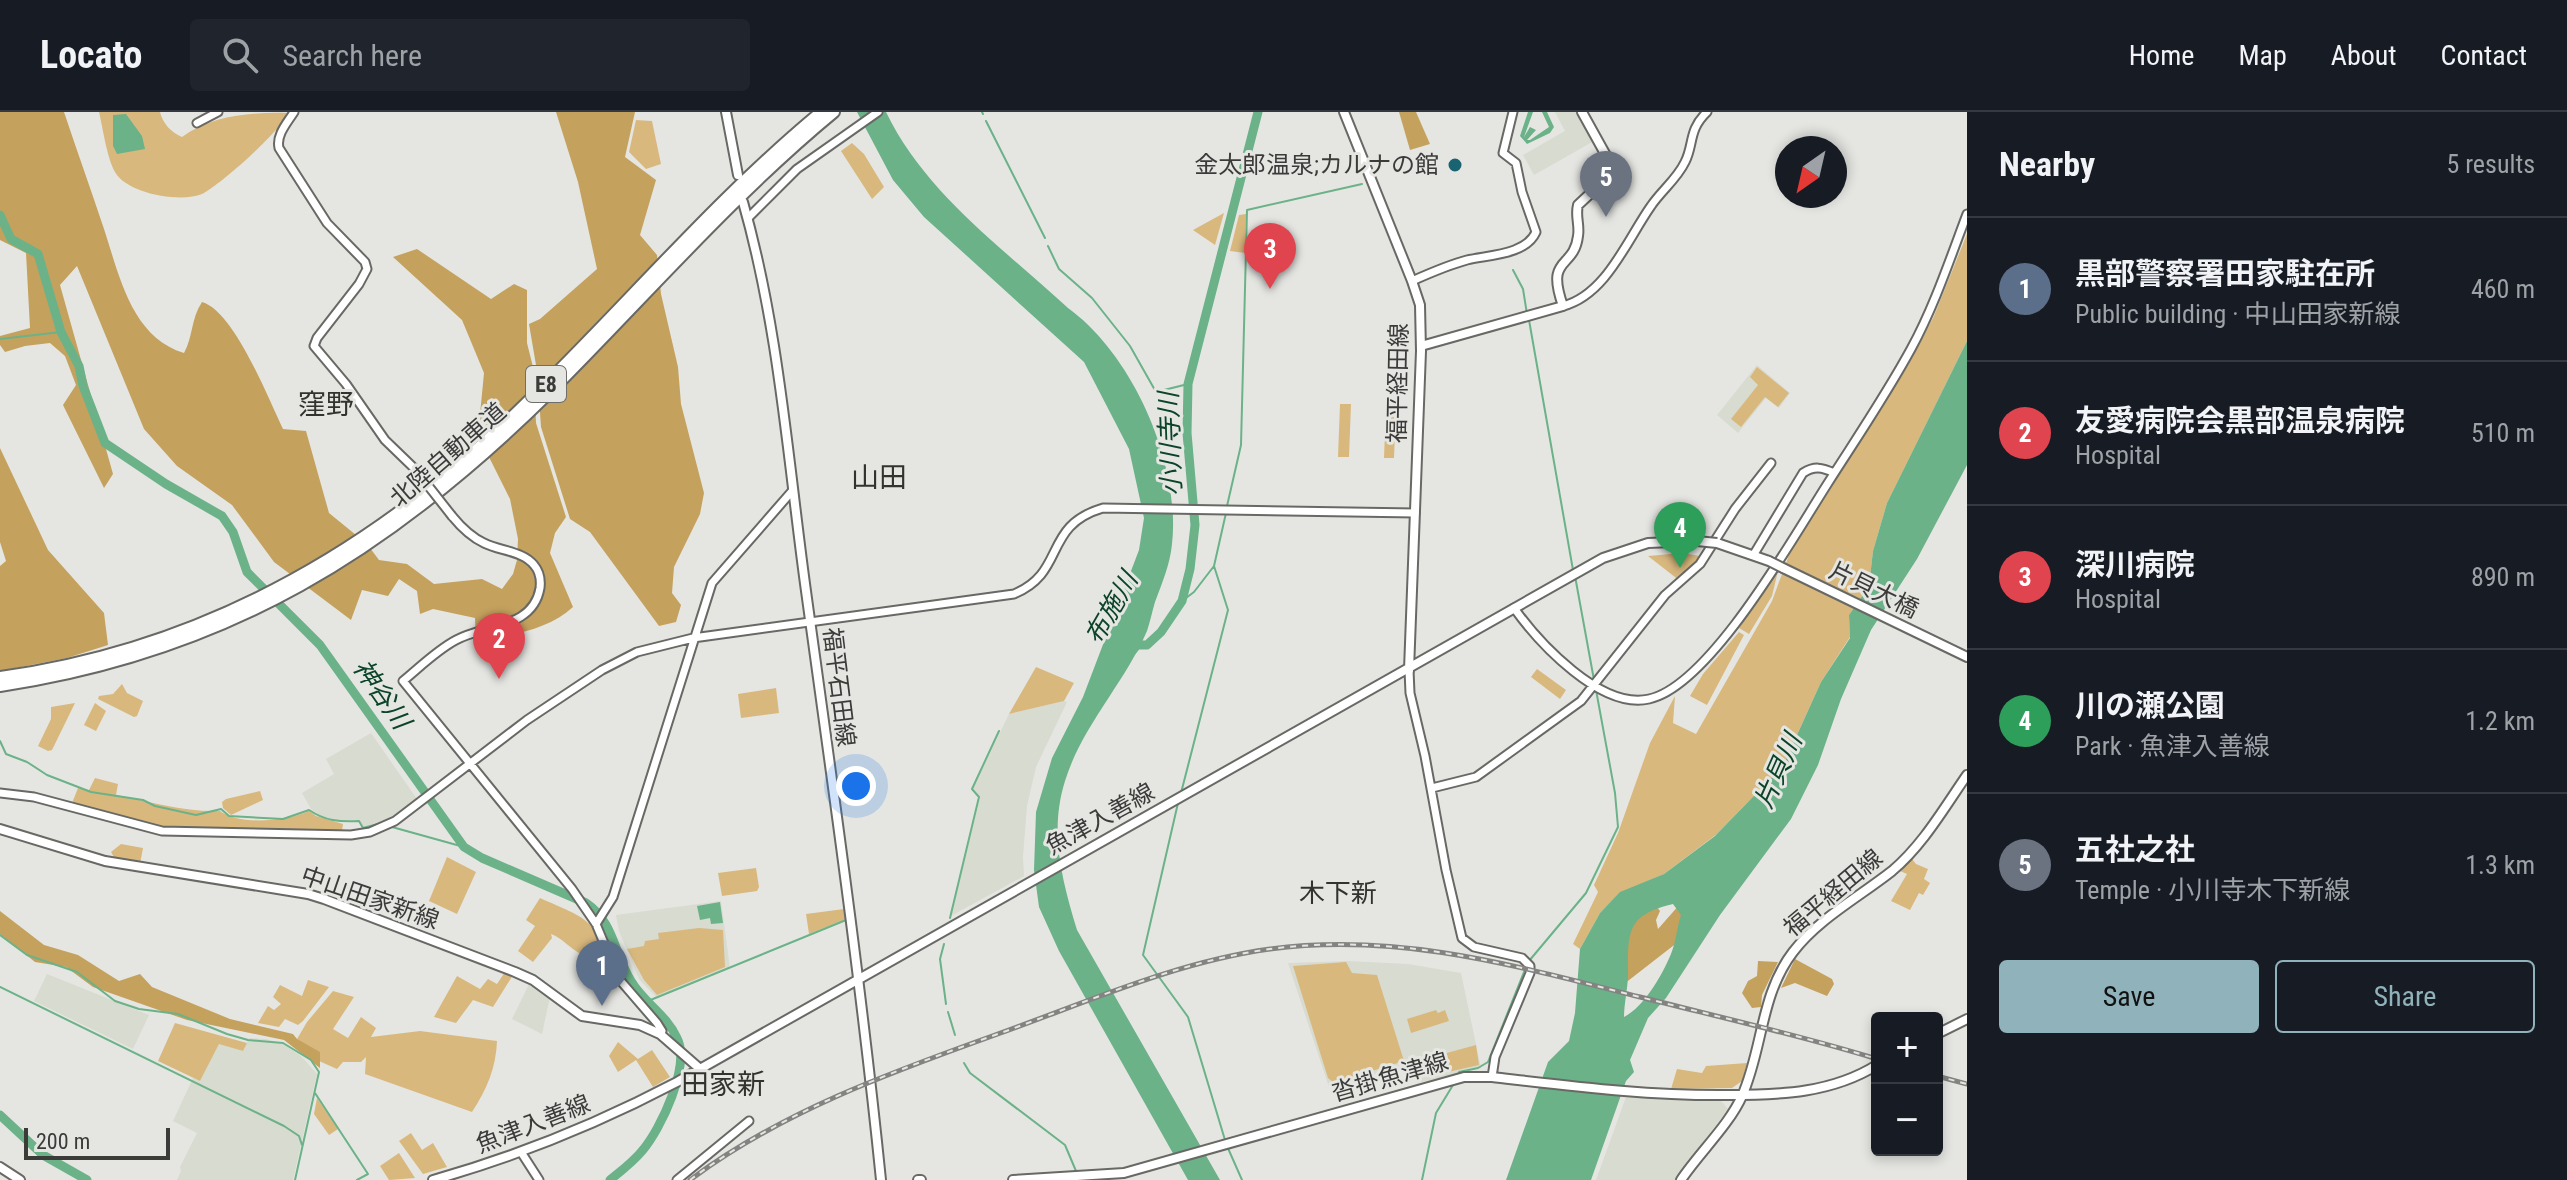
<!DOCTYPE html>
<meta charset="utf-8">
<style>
:root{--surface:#171b24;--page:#20242c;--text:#f1f3f6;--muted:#9ea1a6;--line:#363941;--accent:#90b2ba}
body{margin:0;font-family:"Roboto Condensed","Noto Sans JP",sans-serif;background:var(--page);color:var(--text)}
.controls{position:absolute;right:24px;bottom:24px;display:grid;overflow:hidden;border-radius:8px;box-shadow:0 4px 12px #0003}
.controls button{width:72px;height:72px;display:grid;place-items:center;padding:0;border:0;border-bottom:2px solid var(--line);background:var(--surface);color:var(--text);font:40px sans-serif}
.compass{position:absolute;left:1775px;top:24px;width:72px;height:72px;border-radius:50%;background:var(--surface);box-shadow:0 4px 12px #0003;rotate:214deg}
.scale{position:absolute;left:24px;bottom:20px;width:146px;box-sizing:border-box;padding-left:8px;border:4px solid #3b3b3a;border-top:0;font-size:22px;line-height:28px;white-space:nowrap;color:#3b3b3a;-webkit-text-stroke:6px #e5e6e2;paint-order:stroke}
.you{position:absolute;left:856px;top:674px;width:28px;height:28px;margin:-20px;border:6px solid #fff;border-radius:50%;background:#1a73e8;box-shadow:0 0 0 12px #1a73e833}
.badge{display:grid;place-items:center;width:52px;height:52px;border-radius:50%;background:var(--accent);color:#fff;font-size:26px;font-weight:700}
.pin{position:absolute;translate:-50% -66px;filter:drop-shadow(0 2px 4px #0008)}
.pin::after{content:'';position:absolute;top:42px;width:28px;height:24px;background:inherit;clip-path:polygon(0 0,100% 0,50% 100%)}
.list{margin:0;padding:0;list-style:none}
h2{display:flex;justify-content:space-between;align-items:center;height:104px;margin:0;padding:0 32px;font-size:34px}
h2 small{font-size:26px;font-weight:400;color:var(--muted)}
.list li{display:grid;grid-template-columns:52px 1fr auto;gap:24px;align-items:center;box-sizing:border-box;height:144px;padding:0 32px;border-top:2px solid var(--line)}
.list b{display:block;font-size:30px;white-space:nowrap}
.list p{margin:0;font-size:26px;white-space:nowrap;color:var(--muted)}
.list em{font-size:26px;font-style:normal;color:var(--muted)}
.actions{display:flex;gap:16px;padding:24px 32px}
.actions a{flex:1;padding:18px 0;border:2px solid var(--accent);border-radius:8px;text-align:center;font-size:28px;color:var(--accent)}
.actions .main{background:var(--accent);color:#111}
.icon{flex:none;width:44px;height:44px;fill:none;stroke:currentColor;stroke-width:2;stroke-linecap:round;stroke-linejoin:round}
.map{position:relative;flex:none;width:1967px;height:1068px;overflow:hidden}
header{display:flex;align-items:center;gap:48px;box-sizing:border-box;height:112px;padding:0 40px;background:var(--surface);border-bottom:2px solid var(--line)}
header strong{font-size:38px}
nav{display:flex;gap:44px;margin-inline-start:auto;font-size:28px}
.search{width:560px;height:72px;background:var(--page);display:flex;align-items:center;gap:20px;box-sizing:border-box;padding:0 28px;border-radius:8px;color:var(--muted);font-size:30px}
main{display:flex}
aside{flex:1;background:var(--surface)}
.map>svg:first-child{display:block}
.built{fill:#d8dbcf}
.green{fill:#d9b87e}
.forest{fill:#c5a15e}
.water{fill:#6bb288;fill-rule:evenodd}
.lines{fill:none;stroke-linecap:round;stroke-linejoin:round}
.stream{stroke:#6bb288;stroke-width:2}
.river{stroke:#6bb288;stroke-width:9}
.tertiary-casing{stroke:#686965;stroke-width:11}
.secondary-casing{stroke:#686965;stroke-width:12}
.motorway-casing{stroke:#686965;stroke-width:14}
.tertiary{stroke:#fff;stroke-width:7}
.secondary{stroke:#fff;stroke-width:8}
.motorway{stroke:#fff;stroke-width:10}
.rail-casing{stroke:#838381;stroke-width:5}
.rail{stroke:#e5e6e2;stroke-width:2;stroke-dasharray:6;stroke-linecap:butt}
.tertiary-bridge-casing{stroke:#686965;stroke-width:11;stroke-linecap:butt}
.secondary-bridge-casing{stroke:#686965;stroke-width:12;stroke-linecap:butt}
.tertiary-bridge{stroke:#fff;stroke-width:7}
.secondary-bridge{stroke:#fff;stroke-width:8}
.poi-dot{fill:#1a6371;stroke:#e5e6e2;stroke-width:3}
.labels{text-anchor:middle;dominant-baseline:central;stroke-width:6;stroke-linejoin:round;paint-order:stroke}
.shield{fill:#e5e6e2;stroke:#6e6e6c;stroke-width:2}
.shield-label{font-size:22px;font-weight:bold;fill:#3b3b3a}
.poi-label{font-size:24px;fill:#3b3b3a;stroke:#e5e6e2;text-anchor:end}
.street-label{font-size:24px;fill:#3b3b3a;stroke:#e5e6e2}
.water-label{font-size:26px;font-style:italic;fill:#0b4429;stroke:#e5e6e2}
.neighbourhood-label{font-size:26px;fill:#32332f;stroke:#e5e6e2}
.quarter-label{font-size:28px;fill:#32332f;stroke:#e5e6e2}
</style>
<header>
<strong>Locato</strong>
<div class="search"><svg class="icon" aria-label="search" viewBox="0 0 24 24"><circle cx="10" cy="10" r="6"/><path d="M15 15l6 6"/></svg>Search here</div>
<nav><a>Home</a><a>Map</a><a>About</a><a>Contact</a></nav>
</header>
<main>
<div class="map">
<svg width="1967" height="1068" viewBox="0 0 1967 1068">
<rect width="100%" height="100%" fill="#e5e6e2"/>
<!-- built -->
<path class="built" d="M1555 0H1578L1594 29 1534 63 1523 43 1565 19Z
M1757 253 1790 281 1779 296 1766 286 1738 321 1717 303Z
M1064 589 1067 590 1036 655 1027 694 1023 745 1024 764 951 804 980 685 973 676 1009 602Z
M371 621 417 687 388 708 364 717 359 708 340 709 318 703 311 697 302 681 334 662 326 647Z
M721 789 730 856 657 886 639 867 619 819 616 803Z
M1347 849 1408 852 1461 861 1481 956 1417 971 1409 952 1329 975 1288 851Z
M47 862 149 903 133 937 34 889Z
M530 870 550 885 542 922 512 907Z
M249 926 266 927 284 932 301 944 317 962 293 1068H177L181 1059 180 1055 197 1021 173 1009 193 966 200 969 219 931 243 939Z
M1626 985 1721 989 1728 997 1675 1068H1596Z"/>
<!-- green -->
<path class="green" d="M99 0H160C163 12 171 20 182 25 212 3 252 0 288 1 281 19 220 73 202 82 181 91 127 82 115 60 107 46 103 17 99 0Z
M636 8 652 9 661 52 646 57 629 40Z
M852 31 864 42 884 75 872 87 841 39Z
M1224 101 1215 133 1193 118Z
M1246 102 1245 141 1230 139 1239 103Z
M1967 122V229L1887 391 1873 439 1869 474 1849 503 1850 525 1821 570 1783 654 1717 722 1664 762 1620 781 1600 801 1580 837 1573 832 1598 780 1594 773 1618 721 1650 631 1675 584 1673 611 1696 622 1772 489 1789 443 1910 250 1934 204Z
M1757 255 1789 281 1778 295 1765 285 1741 315 1731 307 1758 273 1750 265Z
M1340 292H1351L1349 345H1338Z
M1386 293 1396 294 1394 346H1384Z
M1682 441 1706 445 1680 469 1648 444Z
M1778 459 1772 484 1749 522 1739 516Z
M1739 520 1744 523 1707 593 1690 584 1703 562Z
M1036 555 1074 571 1064 589 1009 602Z
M1537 557 1566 578 1560 587 1531 565Z
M122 572 127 581 143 589 137 604 134 605 98 587 99 584 113 582Z
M776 576 779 601 741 606 738 582Z
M75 591 52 638 48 639 38 634 51 607V595Z
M95 591 106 599 96 619 84 613Z
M95 666 118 672 116 683C151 690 184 700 220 699 240 714 287 709 309 699L316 704 343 712 342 719 174 717 127 707 72 691 78 676 89 678Z
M260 679 263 688 231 703 223 696 222 690 226 687Z
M121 732 143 736 140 752 115 747 111 740Z
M447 745 476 760 457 802 429 789Z
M1912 747 1916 752 1928 757 1924 767 1930 771 1923 783 1919 781 1910 798 1891 789 1907 762 1900 759Z
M756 756 759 775 757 779 722 784 718 761Z
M540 786C587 807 594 805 612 857L607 860C596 851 585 845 573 837 565 831 561 826 551 822L552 826 533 850 518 839 535 814 526 808Z
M844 797 846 807 809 822 806 802Z
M699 816 723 818 725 855 657 883 644 868 627 837 644 834 645 829 659 827 658 821Z
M1346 850 1352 861 1377 863 1404 949 1334 971 1328 966 1293 854Z
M505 860 513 863 493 895 473 888 456 911 434 905 457 864 480 877 488 867 497 872Z
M308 868 329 875 303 909 298 913 285 907 279 915 258 911 268 894 274 898 281 892 273 885 280 873 302 884Z
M333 879 354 885 333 917 348 926 361 905 376 916 371 925 420 919 497 929C496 956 487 977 472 1000L365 962 366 945 361 950H343L337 957 319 949 297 927 307 910Z
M1436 898 1438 901 1445 898 1449 909 1411 921 1407 907Z
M175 911 247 931 243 939 219 932 200 969 158 949Z
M618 930 638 947 652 938 670 965 653 975 636 948 618 960 609 944Z
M1476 933 1479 953 1448 960 1443 942Z
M1747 951 1742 969 1732 976 1671 977 1677 957 1702 961 1706 954Z
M317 986 338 1017 329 1023 314 1002Z
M411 1021 422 1038 433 1031 447 1055 423 1062 399 1029Z
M399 1041 415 1066 389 1068 380 1054Z"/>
<!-- forest -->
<path class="forest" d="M0 0H64C77 39 91 78 104 117 119 162 131 225 184 241 193 225 191 206 202 190 234 199 268 286 283 317L306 319 329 401 367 432 379 448 407 452 434 472 482 467 502 477 513 462 517 448 518 427 510 387 478 323 484 261 462 208 393 145 417 137 491 187 514 172 527 178V231L534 259 536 311 566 405 555 421 550 441 573 495C547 519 509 523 476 530L475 506 433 497 420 502 417 479 399 467 388 484 362 478 351 508 274 450 232 393 177 354 144 317 77 154 60 173 113 362 104 376 63 293 76 273 65 244 50 231 25 234 5 240 0 233V224L30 216 26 141 0 128Z
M556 0H635L625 45 656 68 640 123 657 143 661 182 678 255 681 292 704 381 700 402 674 455 672 481 681 493 676 510 659 514 590 420 570 407 541 315 537 259 529 212 540 207 597 157 578 70Z
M1399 0H1416L1430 32 1410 38Z
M0 336 48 438 104 501 108 533 67 546 0 559V454L6 449 0 430Z
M1654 791 1660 799 1656 808 1658 817 1680 792 1691 794 1678 830 1624 872 1626 804Z
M0 799 44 833 78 843 119 869 140 862 152 875 230 907 293 922 297 927 320 940V956L284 928 187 908 93 875 66 855 35 850 0 822Z
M1795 847 1832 867 1834 872 1827 884 1795 871 1781 876Z
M1758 849 1778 850 1762 883 1761 895 1752 896 1742 881 1748 869 1757 864Z"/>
<!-- water -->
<path class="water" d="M857 0H886C925 81 1003 136 1068 196 1133 243 1181 352 1172 432 1170 453 1162 471 1155 490 1152 500 1150 510 1147 519 1124 572 1082 614 1065 669 1049 720 1062 768 1077 818L1220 1068H1188L1059 839 1039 795 1034 758 1036 700 1052 646 1083 585 1139 438 1144 406 1129 337 1084 250 924 105 893 68Z
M1528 0H1533L1524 25 1530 15 1536 18 1527 28H1530L1549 15 1542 0H1547L1554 15 1550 21 1527 32 1520 24Z
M126 2 142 24 145 37 117 42 113 34V3Z
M1967 229V353L1917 447 1871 518 1841 587 1818 653 1791 707 1720 803 1666 886 1648 906 1630 948 1634 960 1626 969 1591 1068H1506L1548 950 1569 929 1575 901 1580 837 1600 801 1620 780 1664 762 1715 724 1783 654 1821 570 1850 526 1849 503 1869 474 1873 439 1887 391ZM1673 792 1681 803C1677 815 1676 830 1671 842 1662 863 1645 894 1624 905 1624 891 1628 876 1628 861 1628 819 1627 803 1673 792Z
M720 790 723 811 711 812 710 806 700 808 697 794Z"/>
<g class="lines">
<!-- stream -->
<path class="stream" d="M982 0 983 2
M986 9 1045 126
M1048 134 1059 157 1092 186 1130 234 1156 280 1188 272
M1513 158 1523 177 1527 202
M1529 208 1573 458
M0 227 61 220
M1227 394 1241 333 1247 98 1362 72
M1575 464 1594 568
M1182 489 1194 480 1214 454
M0 629 6 642 27 650 47 663 91 680 143 688 155 694 196 703 221 697 229 704 283 707 309 698C325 709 340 710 359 709L363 716 382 711
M1181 681 1228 498 1214 454 1226 401
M1178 691 1143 843 1188 905 1225 1028
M392 715 464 735
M950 806 979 685 972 677 999 619
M0 823 27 843 77 860 115 889 139 897 178 902 227 922 248 928 283 931 311 948 319 960 295 1068
M944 832 940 847 946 892
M1529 849 1586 781 1618 715 1615 681 1596 578
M0 875 284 1014 299 1024 302 1033
M648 889 846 808
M948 900 955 923
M964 951 970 961 1065 1033 1076 1059
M1458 963 1459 960 1478 956 1488 950 1526 855
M315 981 368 1062 357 1068
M1227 1034 1242 1068
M1422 1068 1436 1001 1453 973"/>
<!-- river -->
<path class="river" d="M0 103 11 127 38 142 61 220 79 254 83 274 105 331 166 372 222 404 233 420 247 460 320 533 464 735 482 746 586 791C614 810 614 841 631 869 643 890 667 903 677 926 691 953 661 1017 642 1039 633 1050 621 1059 610 1068
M1132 539 1137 533H1147L1161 520 1182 489 1190 457 1195 413 1187 321 1188 272 1258 0
M0 1003 43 1043 87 1068"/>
<defs>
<path id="tertiary" d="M294 0C287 11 276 23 279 36L327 111 365 150 367 157 359 172 317 226 314 234 346 272 385 328 415 357
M197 11 218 0
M748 106 797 57 878 0
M1412 169C1430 161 1448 153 1467 148 1488 143 1526 143 1536 120L1522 80 1516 51 1503 41 1513 0
M1563 194C1606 183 1627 128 1651 94 1661 79 1677 67 1685 50 1694 33 1688 18 1707 0
M452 404C461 415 471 425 484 431 500 439 523 439 534 453 540 460 541 468 540 476 533 517 485 512 456 528 437 538 420 555 403 569L572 777 596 812 619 867 657 911 662 919 660 922
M1754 442 1803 361C1814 354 1822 355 1834 361
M1514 496C1539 531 1601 598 1649 587 1710 574 1794 424 1828 371 1856 327 1886 283 1911 237 1934 195 1950 147 1967 102
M1409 558 1410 581 1425 644 1446 758 1462 826 1474 835 1522 846 1530 854V861L1495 945 1492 965
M1432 676 1476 665 1581 589 1665 483 1700 452 1735 397 1771 351
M0 681 34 685 162 719 351 723 370 720 395 709 527 608 602 558 637 540 693 526 1014 482C1067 460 1042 414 1103 396L1415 401
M596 812 613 785 712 471 793 378
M521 1040 539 1068
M677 1068 749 1009"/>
<path id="secondary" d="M726 0 738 63
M1344 0 1412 169 1420 193 1421 239 1409 558
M743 90C779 216 788 349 806 479 833 675 861 871 881 1068
M1421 234 1563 194C1545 143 1574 158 1578 124 1580 113 1575 104 1578 93L1608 65V47L1582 0
M1717 431 1769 449
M1783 456 1967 545
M0 717 105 749 308 782 324 787 515 860 533 868 582 904 640 913 660 922 699 956
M1937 922 1967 907
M0 1055 20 1068
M433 1068C518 1044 599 1011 677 970L1603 446 1648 431 1697 429
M918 1068H921
M1013 1068 1124 1061 1464 965H1492C1571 974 1649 984 1729 983 1781 983 1832 981 1877 953
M1681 1068C1699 1041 1729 1013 1742 984 1763 937 1760 883 1793 840 1818 807 1859 785 1892 759 1923 733 1944 696 1967 663"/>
<path id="motorway" d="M0 565C203 537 373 440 519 298 621 200 712 90 821 0
M0 574C227 540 389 439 550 280 644 186 731 85 834 0"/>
</defs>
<!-- tertiary casing -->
<use href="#tertiary" class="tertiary-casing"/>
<!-- secondary casing -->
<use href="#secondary" class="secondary-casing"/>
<!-- motorway casing -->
<use href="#motorway" class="motorway-casing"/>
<!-- tertiary -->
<use href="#tertiary" class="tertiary"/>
<!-- secondary -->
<use href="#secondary" class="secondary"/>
<!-- motorway -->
<use href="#motorway" class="motorway"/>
<defs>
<path id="rail" d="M1937 964 1967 972
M690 1068C781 1000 889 961 995 923 1085 891 1175 850 1270 837 1400 820 1516 854 1640 885 1719 905 1799 923 1877 947"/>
</defs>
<!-- rail casing -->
<use href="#rail" class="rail-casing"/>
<!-- rail -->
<use href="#rail" class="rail"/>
<defs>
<path id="tertiary-bridge" d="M415 357 452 404"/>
<path id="secondary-bridge" d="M1697 429 1717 431
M1769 449 1783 456"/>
</defs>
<!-- tertiary-bridge casing -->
<use href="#tertiary-bridge" class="tertiary-bridge-casing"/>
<!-- secondary-bridge casing -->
<use href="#secondary-bridge" class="secondary-bridge-casing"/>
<!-- tertiary-bridge -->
<use href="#tertiary-bridge" class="tertiary-bridge"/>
<!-- secondary-bridge -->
<use href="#secondary-bridge" class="secondary-bridge"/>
</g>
<!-- markers -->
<circle class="poi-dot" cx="1455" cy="53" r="8"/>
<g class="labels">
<!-- shield labels -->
<rect class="shield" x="526" y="254" width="40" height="36" rx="6"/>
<g class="shield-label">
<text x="546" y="272">E8</text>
</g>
<!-- poi labels -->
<g class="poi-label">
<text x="1439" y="53">金太郎温泉;カルナの館</text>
</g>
<!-- street labels -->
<g class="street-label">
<text transform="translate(1398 271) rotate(-89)">福平経田線</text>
<text transform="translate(448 343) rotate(-41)">北陸自動車道</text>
<text transform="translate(1874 478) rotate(26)">片貝大橋</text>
<text transform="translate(839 575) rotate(83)">福平石田線</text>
<text transform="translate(1100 707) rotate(-29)">魚津入善線</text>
<text transform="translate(1833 781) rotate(-40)">福平経田線</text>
<text transform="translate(370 786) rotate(19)">中山田家新線</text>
<text transform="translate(1390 965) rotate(-16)">沓掛魚津線</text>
<text transform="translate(533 1012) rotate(-21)">魚津入善線</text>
</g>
<!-- water labels -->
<g class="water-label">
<text transform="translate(1170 332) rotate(-92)">小川寺川</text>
<text transform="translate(1111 496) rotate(-60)">布施川</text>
<text transform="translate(382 582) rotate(55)">神谷川</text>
<text transform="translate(1778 659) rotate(-66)">片貝川</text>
</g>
<!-- neighbourhood labels -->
<g class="neighbourhood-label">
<text x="1338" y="781">木下新</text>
</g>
<!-- quarter labels -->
<g class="quarter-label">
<text x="326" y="292">窪野</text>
<text x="879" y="365">山田</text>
<text x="723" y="972">田家新</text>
</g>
</g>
</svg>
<div class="controls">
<button>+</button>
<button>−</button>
</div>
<svg class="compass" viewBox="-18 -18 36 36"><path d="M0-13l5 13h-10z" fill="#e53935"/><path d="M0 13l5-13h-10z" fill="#9ea1a6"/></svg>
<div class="scale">200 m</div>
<div class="you"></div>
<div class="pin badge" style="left:602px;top:894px;background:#5c6f8a">1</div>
<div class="pin badge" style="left:499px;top:567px;background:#e0444e">2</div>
<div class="pin badge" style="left:1270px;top:177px;background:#e0444e">3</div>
<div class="pin badge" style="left:1680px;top:456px;background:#2e9e5b">4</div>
<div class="pin badge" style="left:1606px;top:105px;background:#6b7280">5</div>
</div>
<aside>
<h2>Nearby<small>5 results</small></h2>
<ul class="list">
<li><span class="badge" style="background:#5c6f8a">1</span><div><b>黒部警察署田家駐在所</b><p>Public building · 中山田家新線</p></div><em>460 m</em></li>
<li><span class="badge" style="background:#e0444e">2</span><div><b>友愛病院会黒部温泉病院</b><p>Hospital</p></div><em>510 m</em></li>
<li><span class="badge" style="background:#e0444e">3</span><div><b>深川病院</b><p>Hospital</p></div><em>890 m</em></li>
<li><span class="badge" style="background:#2e9e5b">4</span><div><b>川の瀬公園</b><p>Park · 魚津入善線</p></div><em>1.2 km</em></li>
<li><span class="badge" style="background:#6b7280">5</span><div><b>五社之社</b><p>Temple · 小川寺木下新線</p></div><em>1.3 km</em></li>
</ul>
<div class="actions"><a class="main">Save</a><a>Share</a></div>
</aside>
</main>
